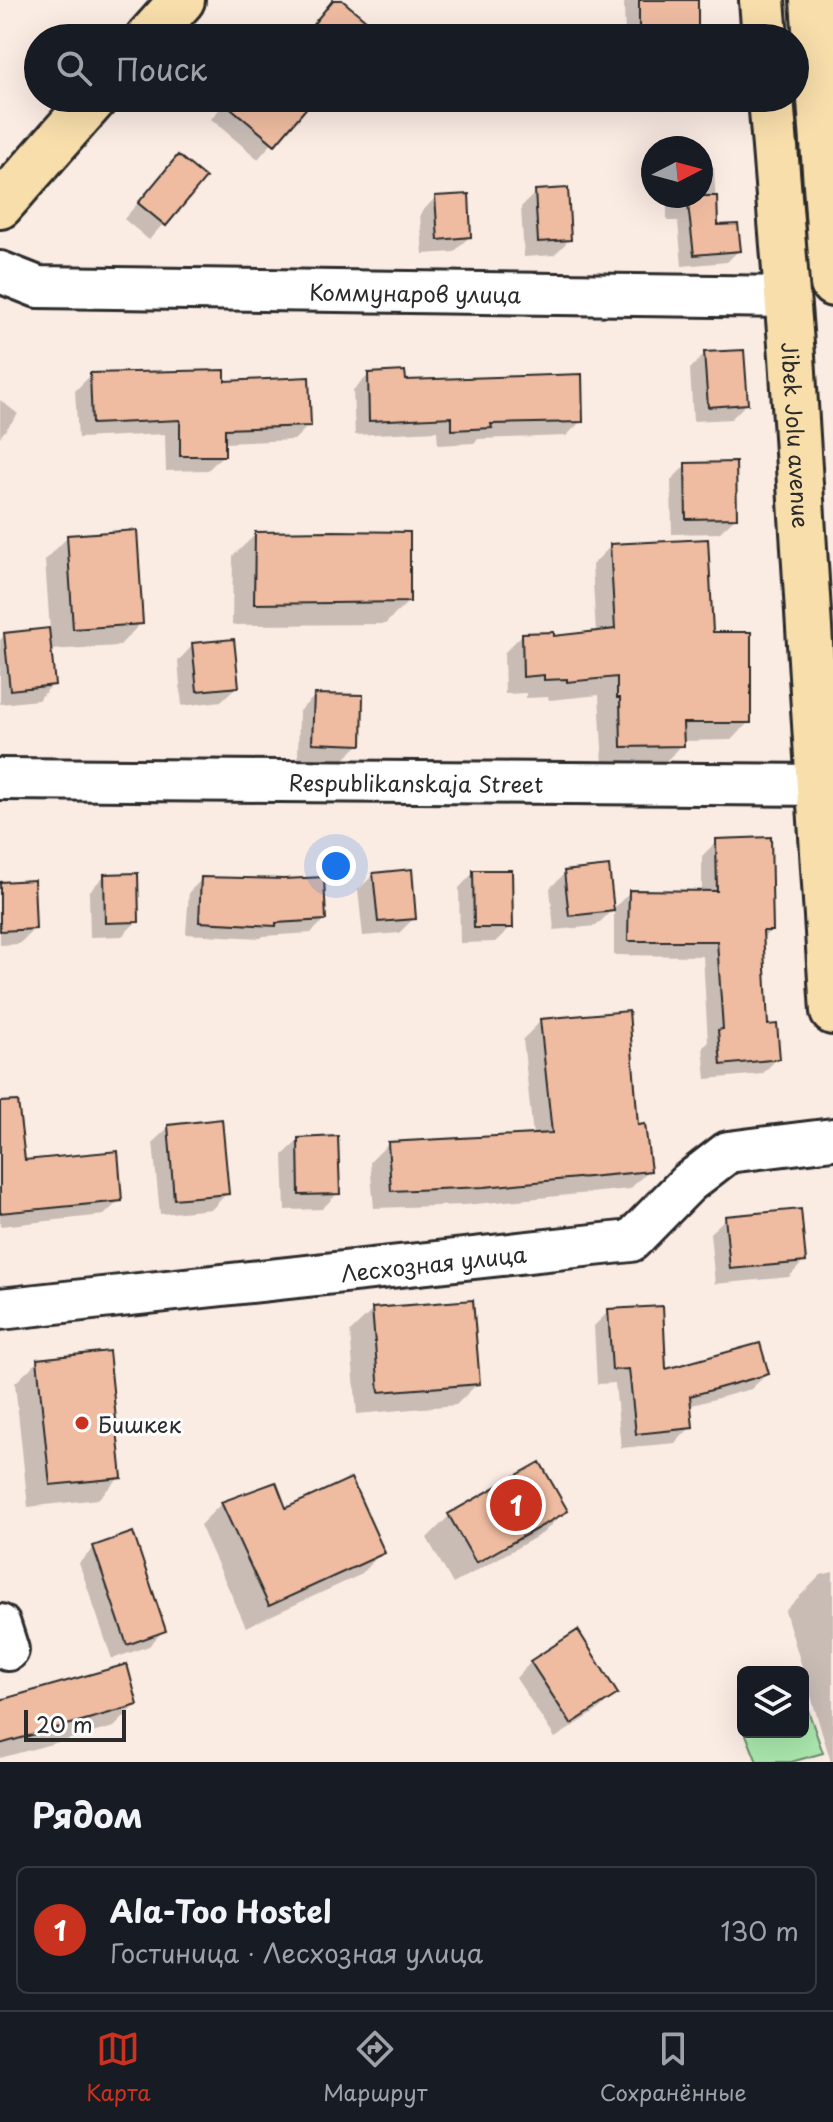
<!DOCTYPE html>
<html lang="ru">
<meta charset="utf-8">
<style>
:root{--surface:#171b24;--page:#20242c;--text:#f1f3f6;--muted:#9ea1a6;--line:#363941;--accent:#c8321e}
body{margin:0;font-family:"Playpen Sans",sans-serif;background:var(--page);color:var(--text)}
.controls{position:absolute;right:24px;bottom:24px;display:grid;overflow:hidden;border-radius:12px;box-shadow:0 8px 32px #0002}
.controls button{width:72px;height:72px;display:grid;place-items:center;padding:0;border:0;border-bottom:2px solid var(--line);background:var(--surface);color:var(--text);font:40px sans-serif}
.compass{position:absolute;left:641px;top:136px;width:72px;height:72px;border-radius:50%;background:var(--surface);box-shadow:0 8px 32px #0002;rotate:84deg}
.scale{position:absolute;left:24px;bottom:20px;width:102px;box-sizing:border-box;padding-left:8px;border:4px solid #2b2b2b;border-top:0;font-size:22px;line-height:28px;white-space:nowrap;color:#2b2b2b;-webkit-text-stroke:6px #fff;paint-order:stroke}
.you{position:absolute;left:336px;top:866px;width:28px;height:28px;margin:-20px;border:6px solid #fff;border-radius:50%;background:#1a73e8;box-shadow:0 0 0 12px #1a73e833}
.badge{display:grid;place-items:center;width:52px;height:52px;border-radius:50%;background:var(--accent);color:#fff;font-size:26px;font-weight:700}
.pin{position:absolute;translate:-50% -50%;border:4px solid #fff;box-shadow:0 2px 8px #0006}
.list{margin:0;padding:0;list-style:none}
h2{display:flex;justify-content:space-between;align-items:center;height:104px;margin:0;padding:0 32px;font-size:34px}
h2 small{font-size:26px;font-weight:400;color:var(--muted)}
.list li{display:grid;grid-template-columns:52px 1fr auto;gap:24px;align-items:center;box-sizing:border-box;height:128px;margin:0 16px 16px;padding:0 16px;border:2px solid var(--line);border-radius:12px}
.list b{display:block;font-size:30px;white-space:nowrap}
.list p{margin:0;font-size:26px;white-space:nowrap;color:var(--muted)}
.list em{font-size:26px;font-style:normal;color:var(--muted)}
.icon{flex:none;width:44px;height:44px;fill:none;stroke:currentColor;stroke-width:2;stroke-linecap:round;stroke-linejoin:round}
.map{position:relative;flex:none;width:833px;height:1762px;overflow:hidden}
.search{position:absolute;background:var(--surface);box-shadow:0 8px 32px #0002;left:24px;right:24px;top:24px;height:88px;display:flex;align-items:center;gap:20px;box-sizing:border-box;padding:0 28px;border-radius:44px;color:var(--muted);font-size:30px}
.sheet{height:248px;background:var(--surface)}
nav{display:flex;justify-content:space-around;align-items:center;box-sizing:border-box;height:112px;border-top:2px solid var(--line);background:var(--surface);font-size:22px;color:var(--muted)}
nav a{display:grid;justify-items:center;gap:4px}
nav .on{color:var(--accent)}
.map>svg:first-child{display:block}
.green{fill:#aae7ad;stroke:#6a896c;stroke-width:2}
.shadow{fill:#0003}
.building{fill:#efbca1;stroke:#2b2b2b;stroke-width:2}
.lines{fill:none;stroke-linecap:round;stroke-linejoin:round}
.minor-casing{stroke:#2b2b2b;stroke-width:46}
.major-casing{stroke:#2b2b2b;stroke-width:50}
.minor{stroke:#fff;stroke-width:40}
.major{stroke:#f8deab;stroke-width:44}
.poi-dot{fill:#c8321e;stroke:#fff;stroke-width:3}
.labels{text-anchor:middle;dominant-baseline:central;stroke-width:6;stroke-linejoin:round;paint-order:stroke}
.street-label{font-size:22px;fill:#2b2b2b;stroke:#fff}
.poi-label{font-size:22px;fill:#2b2b2b;stroke:#fff;text-anchor:start}
</style>
<div class="map">
<svg width="833" height="1762" viewBox="0 0 833 1762">
<rect width="100%" height="100%" fill="#faebe3"/>
<filter id="ink" filterUnits="userSpaceOnUse"><feTurbulence type="fractalNoise" baseFrequency=".0125" numOctaves="2"/><feDisplacementMap in="SourceGraphic" scale="16" xChannelSelector="R" yChannelSelector="G"/><feConvolveMatrix kernelMatrix="1 2 1 2 8 2 1 2 1" color-interpolation-filters="sRGB"/></filter>
<g filter="url(#ink)">
<!-- green -->
<path class="green" d="M803 1696 823 1753 791 1762H757L745 1732H803Z"/>
<!-- shadow -->
<path class="shadow" d="M624 0H696V27L685 38H625Z
M229 98H291L303 108 258 159 211 119Z
M634 98H677L673 102 635 107Z
M178 157 203 178 149 240 124 219Z
M714 168 717 228 739 250 727 262 682 266 678 221H667V196H701V169Z
M536 192 569 240 554 255 524 257 521 207Z
M435 198 469 237 454 252 423 254 420 214Z
M705 354 746 404 731 419 693 421 690 369Z
M91 375 223 383 309 425 294 440 223 443V455L208 470 166 471 165 434 78 438 75 391Z
M369 375 404 382 581 421 566 436 478 439 474 443 438 445 437 431 355 435 353 390Z
M0 400 18 414 0 437Z
M686 465 735 518 719 533 672 534 671 480Z
M256 534 408 602 385 624 232 625 233 556Z
M68 537 141 623 119 646 49 650 53 684 38 700 0 704V640L5 635 50 630 45 560Z
M611 546 711 634 749 722 731 740 682 741V745L663 764 603 765 599 695 549 700 548 697 526 698V693L505 694 504 653 522 635 552 638 596 633 592 565Z
M193 645 237 686 221 701 182 706 178 661Z
M315 696 360 744 344 759 298 758 299 711Z
M717 841 771 930 761 940 766 1028 778 1058 762 1074 706 1079 703 1047 708 1043 703 956 614 955V908L596 926 554 930 550 888 565 873 612 910 630 892 702 893V856Z
M474 872 511 927 495 942 460 943 459 888Z
M374 874 414 918 399 933 363 936 358 890Z
M104 876 137 921 122 936 90 937 89 892Z
M202 879H322L324 920 311 933 263 936 261 938 186 934 189 892Z
M0 884 34 929 19 944 0 945Z
M541 1021 636 1127 649 1170 630 1189 464 1205 374 1208 370 1162 389 1143 533 1136 523 1039Z
M169 1127 227 1193 212 1209 160 1214 153 1142Z
M0 1137 23 1162 120 1200 104 1215 0 1226Z
M299 1140 338 1193 322 1209 285 1210 283 1155Z
M726 1218 804 1261 789 1277 715 1284 710 1233Z
M373 1310 478 1383 456 1405 357 1414 350 1332Z
M609 1311 665 1372 767 1374 751 1389 689 1406 691 1427 675 1443 621 1448 615 1383 597 1384 594 1326Z
M38 1361 120 1477 98 1499 28 1507 15 1383Z
M539 1465 565 1511 543 1533 453 1584 427 1538 449 1516Z
M222 1503 382 1552 360 1575 246 1627 200 1525Z
M94 1548 164 1630 149 1646 112 1659 79 1563Z
M833 1572V1762H831L785 1611 821 1575Z
M531 1662 616 1693 600 1709 555 1738 516 1678Z
M0 1702 136 1705 114 1727 0 1758Z"/>
<!-- building -->
<path class="building" d="M333 0H342L387 38H302Z
M639 0H698V28H639Z
M219 98H315L275 145Z
M178 155 206 178 166 226 138 203Z
M568 188 571 240 538 242 535 190Z
M469 194 471 237 438 240 435 196Z
M687 196H717L718 225 738 224 741 251 694 255Z
M744 350 748 404 708 407 704 352Z
M225 370V381L309 377 311 426 225 429V456H180V420L92 424 90 373Z
M405 371 406 380 582 374 583 422 491 424 492 428 452 430V417L369 421 368 373Z
M736 462 737 518 686 519 685 463Z
M137 530 143 624 73 629 67 535Z
M334 531 410 532V602L254 604 255 532Z
M708 539 713 632H751V723H683L684 746 621 747 620 698H617V677L567 682V679L544 680V675L523 677 522 633 554 632V636L615 629 610 544Z
M49 628 55 685 10 690 4 633Z
M234 639 239 687 197 691 192 643Z
M314 694 363 695 362 745 312 743Z
M771 837 773 931H763L768 1025 777 1024 780 1059 721 1065 718 1030 723 1029 717 941H628L629 890 717 891 716 839Z
M609 866 614 911 569 916 564 871Z
M412 869 416 919 378 922 373 873Z
M473 870H512L513 928H474Z
M138 873 139 922 105 923 104 874Z
M201 877 284 879 324 877 326 920 276 923V926L199 922Z
M34 880 36 929 0 931V882Z
M629 1011 638 1125 645 1124 651 1171 484 1187 391 1191 388 1142 552 1133 540 1019Z
M18 1101 25 1160 118 1151 122 1201 0 1213V1102Z
M222 1119 229 1194 174 1199 168 1125Z
M338 1136 340 1194 299 1195 298 1138Z
M801 1209 806 1262 730 1269 725 1216Z
M473 1300 480 1384 379 1392 372 1308Z
M663 1306 666 1369 760 1343 769 1374 690 1396 693 1428 636 1434 629 1369 612 1370 608 1309Z
M109 1351 122 1478 50 1485 37 1359Z
M540 1462 568 1511 476 1563 448 1514Z
M351 1478 385 1553 269 1606 221 1502 276 1482 286 1508Z
M133 1532 166 1631 127 1645 93 1546Z
M578 1630 618 1694 571 1724 530 1661Z
M127 1664 138 1705 0 1744V1700Z"/>
<g class="lines">
<defs>
<g id="minor">
<path id="s1" d="M0 272 38 287 787 297"/>
<path id="s2" d="M0 779 833 785"/>
<path id="s3" d="M0 1309 631 1241 688 1183 728 1152 833 1139"/>
<path d="M0 1625 8 1650"/>
</g>
<g id="major">
<path d="M762 0 765 38"/>
<path d="M813 0 833 284"/>
<path d="M148 38 182 0"/>
<path id="s4" d="M771 98 792 356 833 1012"/>
<path d="M0 206 95 98"/>
</g>
</defs>
<!-- minor casing -->
<use href="#minor" class="minor-casing"/>
<!-- major casing -->
<use href="#major" class="major-casing"/>
<!-- minor -->
<use href="#minor" class="minor"/>
<!-- major -->
<use href="#major" class="major"/>
</g>
</g>
<!-- markers -->
<circle class="poi-dot" cx="82" cy="1423" r="8"/>
<g class="labels">
<!-- street labels -->
<g class="street-label">
<text stroke="none"><textPath href="#s1" startOffset="418">Коммунаров улица</textPath></text>
<text stroke="none"><textPath href="#s4" startOffset="338">Jibek Jolu avenue</textPath></text>
<text stroke="none"><textPath href="#s2" startOffset="416">Respublikanskaja Street</textPath></text>
<text stroke="none"><textPath href="#s3" startOffset="436">Лесхозная улица</textPath></text>
</g>
<!-- poi labels -->
<g class="poi-label">
<text x="98" y="1423">Бишкек</text>
</g>
</g>
</svg>
<div class="controls">
<button><svg class="icon" aria-label="layers" viewBox="0 0 24 24"><path d="M12 4l9 5-9 5-9-5zM3 14l9 5 9-5"/></svg></button>
</div>
<svg class="compass" viewBox="-18 -18 36 36"><path d="M0-13l5 13h-10z" fill="#e53935"/><path d="M0 13l5-13h-10z" fill="#9ea1a6"/></svg>
<div class="scale">20 m</div>
<div class="you"></div>
<div class="pin badge" style="left:516px;top:1505px">1</div>
<div class="search"><svg class="icon" aria-label="search" viewBox="0 0 24 24"><circle cx="10" cy="10" r="6"/><path d="M15 15l6 6"/></svg>Поиск</div>
</div>
<section class="sheet">
<h2>Рядом<small></small></h2>
<ul class="list">
<li><span class="badge">1</span><div><b>Ala-Too Hostel</b><p>Гостиница · Лесхозная улица</p></div><em>130 m</em></li>
</ul>
</section>
<nav>
<a class="on"><svg class="icon" aria-label="map" viewBox="0 0 24 24"><path d="M3 6l6-2 6 2 6-2v14l-6 2-6-2-6 2zM9 4v14M15 6v14"/></svg>Карта</a>
<a><svg class="icon" aria-label="directions" viewBox="0 0 24 24"><path d="M12 3l9 9-9 9-9-9zM9 14v-3h6M13 9l2 2-2 2"/></svg>Маршрут</a>
<a><svg class="icon" aria-label="saved" viewBox="0 0 24 24"><path d="M7 4h10v16l-5-4-5 4z"/></svg>Сохранённые</a>
</nav>
